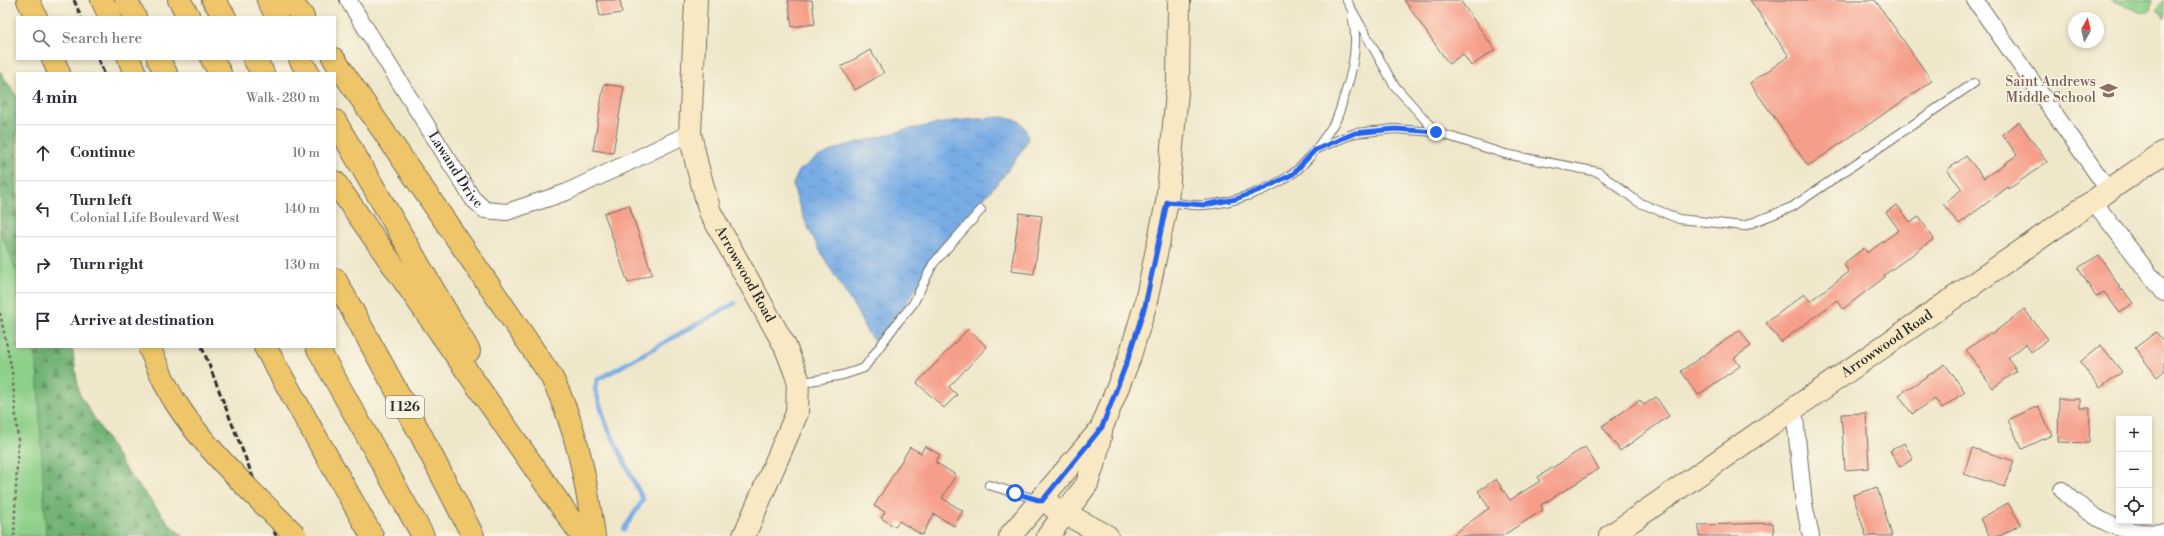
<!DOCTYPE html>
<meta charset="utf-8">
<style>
:root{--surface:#fff;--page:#f2f2f3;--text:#2b2b33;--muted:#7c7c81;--line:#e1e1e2}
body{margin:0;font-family:"Libre Bodoni",serif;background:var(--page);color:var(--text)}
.controls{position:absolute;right:12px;bottom:12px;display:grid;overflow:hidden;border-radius:0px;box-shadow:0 2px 6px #0003}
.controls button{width:36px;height:36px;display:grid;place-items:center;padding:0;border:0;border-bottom:1px solid var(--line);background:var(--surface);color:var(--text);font:20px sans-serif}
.compass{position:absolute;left:2068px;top:12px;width:36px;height:36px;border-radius:50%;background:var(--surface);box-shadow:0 2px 6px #0003;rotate:8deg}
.stop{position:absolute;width:12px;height:12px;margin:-9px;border:3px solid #2563eb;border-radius:50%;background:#fff}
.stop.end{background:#2563eb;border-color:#fff;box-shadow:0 1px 4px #0008}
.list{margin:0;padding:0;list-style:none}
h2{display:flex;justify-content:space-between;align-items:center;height:52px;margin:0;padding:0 16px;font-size:17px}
h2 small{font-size:13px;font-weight:400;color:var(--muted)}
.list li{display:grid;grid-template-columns:26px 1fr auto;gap:12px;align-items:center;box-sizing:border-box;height:56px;padding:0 16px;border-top:1px solid var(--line)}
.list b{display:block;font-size:15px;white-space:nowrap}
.list p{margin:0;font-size:13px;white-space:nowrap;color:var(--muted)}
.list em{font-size:13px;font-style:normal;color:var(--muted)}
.icon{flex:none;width:22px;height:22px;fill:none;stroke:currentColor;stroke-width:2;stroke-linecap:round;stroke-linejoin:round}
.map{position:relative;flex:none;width:2164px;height:536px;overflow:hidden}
.search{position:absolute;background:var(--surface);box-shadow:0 2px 6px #0003;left:16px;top:16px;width:320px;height:44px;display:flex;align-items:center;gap:10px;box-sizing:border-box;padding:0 14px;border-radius:0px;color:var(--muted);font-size:15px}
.panel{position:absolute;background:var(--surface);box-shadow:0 2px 6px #0003;left:16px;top:72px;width:320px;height:276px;border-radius:0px}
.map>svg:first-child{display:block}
.forest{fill:url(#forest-firs);stroke:#4e6e50}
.green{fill:#8cd089;stroke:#5c7e5a}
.water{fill:url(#water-ripples);stroke:#526c88}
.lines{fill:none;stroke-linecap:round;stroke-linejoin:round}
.stream{stroke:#78ace5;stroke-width:4.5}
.building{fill:#f59e89}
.lane-casing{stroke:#706d63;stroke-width:10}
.street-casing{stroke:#706d63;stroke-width:18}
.secondary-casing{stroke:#706d63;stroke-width:24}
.highway-casing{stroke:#706d63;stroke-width:24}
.path{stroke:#706d63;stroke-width:2.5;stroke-dasharray:3 3;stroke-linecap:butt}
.lane{stroke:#fff;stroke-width:8}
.street{stroke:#fff;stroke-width:16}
.secondary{stroke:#f8e8c3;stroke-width:22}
.highway{stroke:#eec569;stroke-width:22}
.rail{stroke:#2b2b2b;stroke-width:3;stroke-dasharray:6 3;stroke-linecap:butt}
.highway-bridge-casing{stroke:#706d63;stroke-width:24;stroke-linecap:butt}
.highway-bridge{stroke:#eec569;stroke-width:22}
.route{stroke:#2563eb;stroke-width:5}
.labels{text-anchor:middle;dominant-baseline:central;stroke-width:3;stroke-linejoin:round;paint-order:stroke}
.shield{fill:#fcf5e5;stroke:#6a6863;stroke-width:1}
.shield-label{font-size:13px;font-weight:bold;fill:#2b2b2b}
.education-label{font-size:14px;fill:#785e54;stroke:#fcf5e5;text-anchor:end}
.street-label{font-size:14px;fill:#2b2b2b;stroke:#fcf5e5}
</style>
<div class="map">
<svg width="2164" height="536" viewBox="0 0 2164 536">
<defs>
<pattern id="forest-firs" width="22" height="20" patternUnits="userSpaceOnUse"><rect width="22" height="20" fill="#71b275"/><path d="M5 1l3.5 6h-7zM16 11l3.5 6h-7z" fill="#5d9160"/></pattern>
<pattern id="water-ripples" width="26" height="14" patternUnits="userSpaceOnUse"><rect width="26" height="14" fill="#78ace5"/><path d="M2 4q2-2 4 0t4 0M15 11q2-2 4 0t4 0" fill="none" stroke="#638cba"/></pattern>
</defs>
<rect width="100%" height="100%" fill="#fcf5e5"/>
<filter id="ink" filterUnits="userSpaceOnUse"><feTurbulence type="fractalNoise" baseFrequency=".025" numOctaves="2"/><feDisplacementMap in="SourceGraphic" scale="8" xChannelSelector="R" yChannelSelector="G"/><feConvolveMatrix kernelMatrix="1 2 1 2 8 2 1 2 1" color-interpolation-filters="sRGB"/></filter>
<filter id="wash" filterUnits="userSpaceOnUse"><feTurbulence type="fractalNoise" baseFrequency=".012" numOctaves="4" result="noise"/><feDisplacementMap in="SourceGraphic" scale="16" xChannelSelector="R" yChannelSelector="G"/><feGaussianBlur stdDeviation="0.9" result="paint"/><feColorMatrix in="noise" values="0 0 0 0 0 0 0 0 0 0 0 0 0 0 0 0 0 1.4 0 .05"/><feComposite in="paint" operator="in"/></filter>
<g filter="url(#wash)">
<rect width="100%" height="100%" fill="#efe7ca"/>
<!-- forest -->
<path class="forest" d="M0 71 17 97V347H72L79 393 124 467 171 526 183 536H0Z"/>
<!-- green -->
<path class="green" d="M2111 0H2154L2151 9 2143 13Z
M2164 0V18L2157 10Z
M0 230 17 273V347H33L37 368 46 536H0Z"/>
<!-- water -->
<path class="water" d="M1002 117 1019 121 1025 128 1028 139 1021 152 1002 178 963 221 882 338 876 342C865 334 862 319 855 308 832 271 802 227 793 184L799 171 816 158 841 147 905 130 953 121Z"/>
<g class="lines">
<!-- stream -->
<path class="stream" d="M624 529 643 500 606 424 595 389 597 380 735 303"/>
</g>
<g id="blocks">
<!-- building -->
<path class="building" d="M597 0H620L622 13 600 16Z
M788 0H812L815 24 792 27Z
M1404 0H1460L1495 50 1471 66 1463 54 1449 64Z
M1750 0H1875L1932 81 1808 166 1750 83 1789 56Z
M870 50 884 73 855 90 841 67Z
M604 84 624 87 613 153 593 150Z
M2019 122 2047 162 2009 189 2008 187 1959 224 1943 204 1962 189 1947 170 1966 156 1984 178 2017 155 2002 134Z
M629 205 652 274 628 283 604 213Z
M1897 205 1910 222 1919 217 1934 239 1884 275 1885 277 1843 309 1837 300 1781 342 1766 323 1804 294 1810 301 1849 272 1843 264 1864 248 1867 253 1899 230 1886 212Z
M1019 213 1042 216 1034 274 1011 271Z
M2099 255 2122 291 2123 290 2133 303 2120 313 2104 292 2096 297 2078 268Z
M2024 309 2048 339 2031 352 2026 344 2008 358 2017 371 1993 388 1966 350 1990 333 1991 335Z
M968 329 987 347 949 387 957 395 944 408 917 383Z
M1740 330 1751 346 1734 358 1740 366 1698 395 1681 371Z
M2156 332 2164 342V371L2157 377 2135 348Z
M2101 345 2122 372 2100 388 2080 362Z
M1945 364 1965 392 1942 408 1935 399 1912 414 1899 395Z
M1656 397 1669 416 1620 451 1602 426 1640 400 1644 405Z
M2059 399H2080V408H2090L2089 443 2058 442Z
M2038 406 2052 435 2022 449 2008 420Z
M1866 413 1869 468 1845 470 1841 414Z
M1904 443 1913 459 1900 467 1890 451Z
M925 446 940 455 935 462 956 475 942 498 963 511 954 526 934 514 922 535 899 521 895 527 881 518 885 512 874 506 910 447 921 453Z
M1585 447 1599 469 1541 505 1543 510 1502 536H1451L1489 508 1478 491 1496 479 1510 500 1540 481 1538 477Z
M1972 448 2014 461 2005 487 1964 474Z
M1877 487 1892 536H1866L1853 495Z
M2008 503 2021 524 2000 536H1990L1980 519Z
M1773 523 1774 536H1699V525Z"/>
</g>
</g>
<g filter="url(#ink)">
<use href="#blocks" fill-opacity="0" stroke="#706d63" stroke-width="1"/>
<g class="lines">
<defs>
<path id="lane" d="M1347 1 1394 85 1436 132 1505 154 1598 172 1638 202 1679 219 1744 226 1792 207 1974 83
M1316 149 1355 133 1395 129 1436 132
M1168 202C1180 203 1192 206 1204 205 1233 203 1269 190 1292 174 1307 164 1327 135 1336 120 1340 112 1342 102 1345 94 1353 70 1359 41 1352 16
M799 383 843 375 864 368 897 323 913 304 933 264 981 210
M989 485 1039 500"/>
<g id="street">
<path id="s1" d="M348 0 473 199 485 210 507 212 567 192 690 133"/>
<path d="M1975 0 2109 191"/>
<path d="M2093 201 2164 293"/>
<path d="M1794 409 1804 504 1811 536"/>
<path d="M2062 490C2093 519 2120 536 2164 532"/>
</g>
<g id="secondary">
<path id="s2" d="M696 0 690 133 697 165 710 212 785 346 798 379 797 413 744 536"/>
<path d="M1053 507 1107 536"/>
<path d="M1010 536 1100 430"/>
<path d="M1048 536 1087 484 1096 456 1102 427 1129 359 1145 306 1167 202 1178 81 1179 0"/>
<path id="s3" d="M1610 536 2164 152"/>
</g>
<path id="highway" d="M28 0 36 17
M102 0 110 17
M126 0 135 17
M179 0 189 17
M213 0 225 17
M268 0 277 17
M290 0 303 17
M53 59 59 73
M129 59 135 73
M158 59 166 73
M212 59 220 73
M254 59 263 73
M300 59 308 73
M334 59 551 376C577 427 586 480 594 536
M335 121 469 351
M335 182 582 536
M335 279 421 435 473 536
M265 347 372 536
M317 347 423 536"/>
</defs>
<!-- lane casing -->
<use href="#lane" class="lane-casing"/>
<!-- street casing -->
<use href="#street" class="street-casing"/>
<!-- secondary casing -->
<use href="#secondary" class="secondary-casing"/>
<!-- highway casing -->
<use href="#highway" class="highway-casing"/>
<!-- path -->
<path class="path" d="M0 313 12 371 18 440 14 536"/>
<!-- lane -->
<use href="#lane" class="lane"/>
<!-- street -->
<use href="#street" class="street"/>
<!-- secondary -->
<use href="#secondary" class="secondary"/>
<!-- highway -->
<use href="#highway" class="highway"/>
<!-- rail -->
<path class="rail" d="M74 0 81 17
M98 59 104 73
M202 347 276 536"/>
<defs>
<path id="highway-bridge" d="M149 347C157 365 164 383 174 400 206 451 253 493 296 536"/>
</defs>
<!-- highway-bridge casing -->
<use href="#highway-bridge" class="highway-bridge-casing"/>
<!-- highway-bridge -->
<use href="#highway-bridge" class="highway-bridge"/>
</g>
</g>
<g class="lines" filter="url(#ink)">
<!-- route -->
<path class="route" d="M1015 493 1042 501 1102 427 1128 359 1145 306 1167 202 1204 205 1236 199 1265 188 1293 174 1315 150 1355 133 1395 129 1436 132"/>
</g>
<!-- icons -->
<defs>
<symbol id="school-bare" viewBox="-9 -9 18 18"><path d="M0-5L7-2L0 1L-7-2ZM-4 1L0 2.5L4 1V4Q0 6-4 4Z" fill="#8d6e63" stroke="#fcf5e5" stroke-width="2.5" paint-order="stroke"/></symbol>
</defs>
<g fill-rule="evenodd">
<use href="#school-bare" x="2096" y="78" width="25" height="25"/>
</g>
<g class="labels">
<!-- shield labels -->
<rect class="shield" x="386" y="396" width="38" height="22" rx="3"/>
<g class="shield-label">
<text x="405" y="407">I 126</text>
</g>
<!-- education labels -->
<g class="education-label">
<text x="2096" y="82">Saint Andrews<tspan x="2096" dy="16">Middle School</tspan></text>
</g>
<!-- street labels -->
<g class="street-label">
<text stroke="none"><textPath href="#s1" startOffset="201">Lawand Drive</textPath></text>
<text stroke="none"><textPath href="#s2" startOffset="286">Arrowwood Road</textPath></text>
<text stroke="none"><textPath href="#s3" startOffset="337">Arrowwood Road</textPath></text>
</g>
</g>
</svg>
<div class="controls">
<button>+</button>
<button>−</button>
<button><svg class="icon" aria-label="locate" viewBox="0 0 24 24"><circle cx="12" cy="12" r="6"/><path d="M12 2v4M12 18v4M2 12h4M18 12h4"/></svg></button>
</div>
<svg class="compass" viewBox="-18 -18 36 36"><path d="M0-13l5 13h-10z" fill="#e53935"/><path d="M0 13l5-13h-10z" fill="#7c7c81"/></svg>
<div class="stop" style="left:1015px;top:493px"></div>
<div class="stop end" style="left:1436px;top:132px"></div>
<div class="search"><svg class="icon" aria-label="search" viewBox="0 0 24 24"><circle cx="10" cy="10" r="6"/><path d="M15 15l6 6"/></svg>Search here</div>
<section class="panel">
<h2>4 min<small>Walk · 280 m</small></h2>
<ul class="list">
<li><svg class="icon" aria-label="ahead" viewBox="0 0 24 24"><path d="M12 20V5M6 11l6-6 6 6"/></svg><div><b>Continue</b></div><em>10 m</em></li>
<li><svg class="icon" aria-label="left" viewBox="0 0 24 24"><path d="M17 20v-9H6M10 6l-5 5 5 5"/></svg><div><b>Turn left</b><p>Colonial Life Boulevard West</p></div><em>140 m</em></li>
<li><svg class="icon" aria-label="right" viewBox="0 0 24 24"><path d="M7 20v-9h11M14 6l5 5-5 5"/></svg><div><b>Turn right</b></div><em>130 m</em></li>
<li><svg class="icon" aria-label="arrive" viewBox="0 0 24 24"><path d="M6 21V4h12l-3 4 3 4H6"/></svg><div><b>Arrive at destination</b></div></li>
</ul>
</section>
</div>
